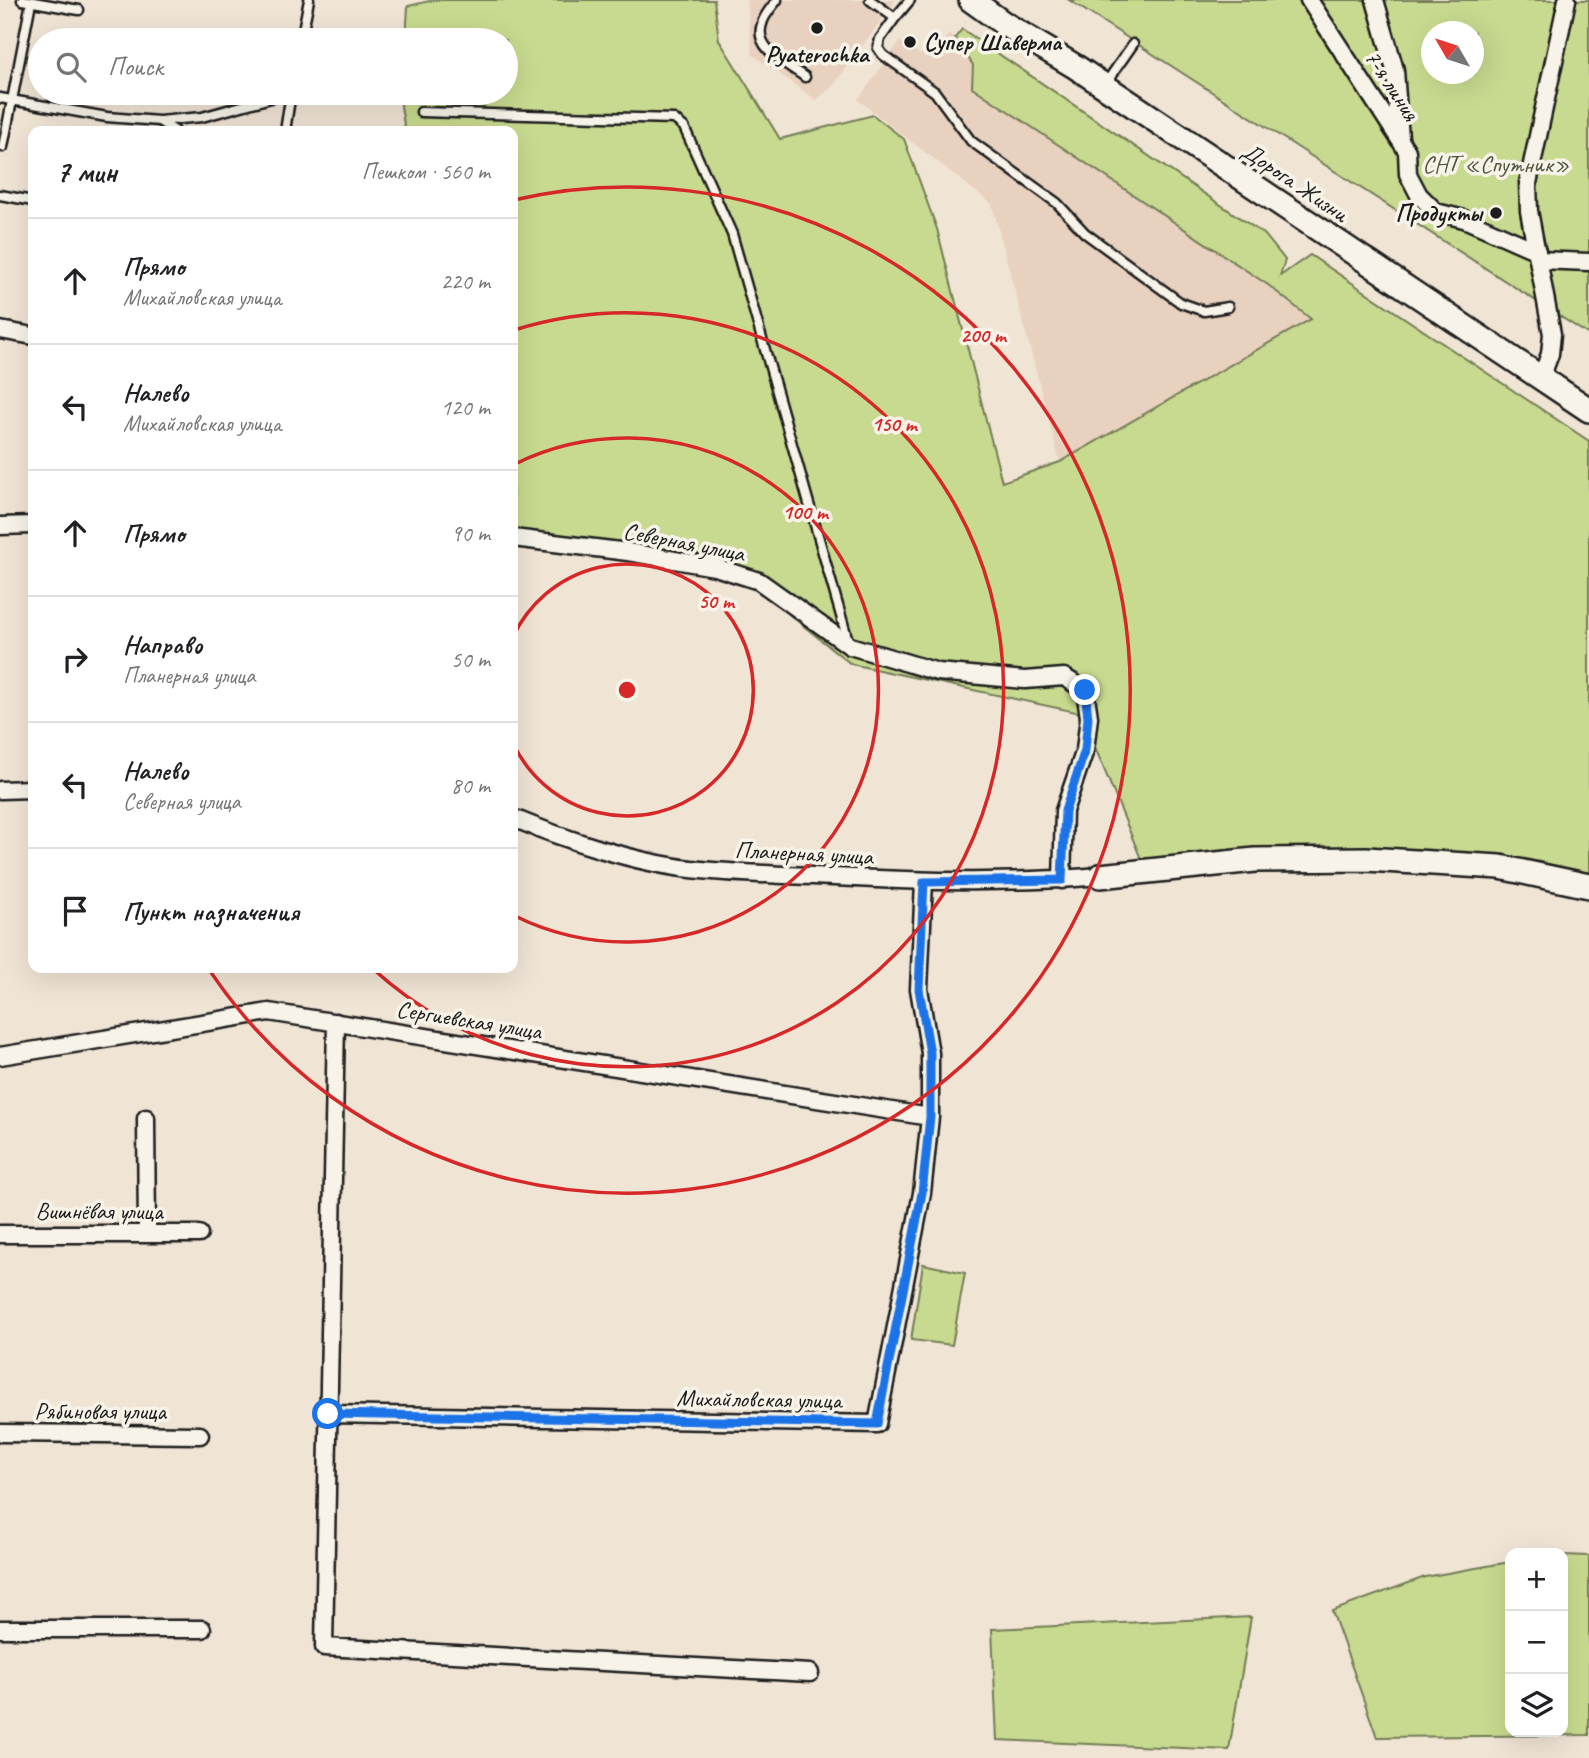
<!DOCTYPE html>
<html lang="ru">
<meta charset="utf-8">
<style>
:root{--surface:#fff;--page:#f2f2f2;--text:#202124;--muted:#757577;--line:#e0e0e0}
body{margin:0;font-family:Caveat,sans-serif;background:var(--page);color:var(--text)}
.controls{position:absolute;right:21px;bottom:21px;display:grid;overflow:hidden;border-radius:14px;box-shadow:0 7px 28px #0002}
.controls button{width:63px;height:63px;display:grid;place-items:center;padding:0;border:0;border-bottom:2px solid var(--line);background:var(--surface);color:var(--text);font:35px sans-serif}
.compass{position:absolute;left:1421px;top:21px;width:63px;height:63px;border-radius:50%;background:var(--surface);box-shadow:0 7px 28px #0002;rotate:309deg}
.stop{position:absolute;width:21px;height:21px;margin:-16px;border:5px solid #1a73e8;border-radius:50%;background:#fff}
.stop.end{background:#1a73e8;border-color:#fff;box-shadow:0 2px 7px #0008}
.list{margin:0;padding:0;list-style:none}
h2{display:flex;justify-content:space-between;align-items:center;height:91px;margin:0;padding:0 28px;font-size:30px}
h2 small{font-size:23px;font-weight:400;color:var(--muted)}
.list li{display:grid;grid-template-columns:46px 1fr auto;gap:21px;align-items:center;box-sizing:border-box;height:126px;padding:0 28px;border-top:2px solid var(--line)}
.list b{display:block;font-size:26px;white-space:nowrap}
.list p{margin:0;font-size:23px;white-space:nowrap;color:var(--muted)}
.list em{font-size:23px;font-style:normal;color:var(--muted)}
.icon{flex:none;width:38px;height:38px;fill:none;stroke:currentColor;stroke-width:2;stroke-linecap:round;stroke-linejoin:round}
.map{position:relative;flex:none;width:1589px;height:1758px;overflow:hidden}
.search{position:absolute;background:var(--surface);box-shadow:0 7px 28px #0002;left:28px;top:28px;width:490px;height:77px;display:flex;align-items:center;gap:18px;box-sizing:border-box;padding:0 24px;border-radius:38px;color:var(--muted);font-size:26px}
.panel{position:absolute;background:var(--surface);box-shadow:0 7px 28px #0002;left:28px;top:126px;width:490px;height:847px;border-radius:14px}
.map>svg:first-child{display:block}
.built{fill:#e8d1be}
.green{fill:#c8da8f;stroke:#727b56;stroke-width:2;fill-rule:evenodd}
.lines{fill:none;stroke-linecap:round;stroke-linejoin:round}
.lane-casing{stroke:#1c1c1c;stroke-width:13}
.street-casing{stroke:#1c1c1c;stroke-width:21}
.secondary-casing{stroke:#1c1c1c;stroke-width:28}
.lane{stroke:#f7f3e8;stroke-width:8}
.street{stroke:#f7f3e8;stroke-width:16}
.secondary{stroke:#f7f3e8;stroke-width:23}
.route{stroke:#1a73e8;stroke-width:9}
.ring{fill:none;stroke:#d62828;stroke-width:3.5}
.poi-dot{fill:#1c1c1c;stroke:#f7f3e8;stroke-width:2.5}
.labels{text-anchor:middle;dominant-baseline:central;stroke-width:7;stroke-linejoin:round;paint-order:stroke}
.poi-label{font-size:24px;font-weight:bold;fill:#1c1c1c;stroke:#f7f3e8;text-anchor:start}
.street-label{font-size:24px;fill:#1c1c1c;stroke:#f7f3e8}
.park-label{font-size:24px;fill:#50553e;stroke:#f7f3e8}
.centre{fill:#d62828;stroke:#f7f3e8;stroke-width:3.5}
.ring-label{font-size:21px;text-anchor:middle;font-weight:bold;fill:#d62828;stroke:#f7f3e8;stroke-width:7;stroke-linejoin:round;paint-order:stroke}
</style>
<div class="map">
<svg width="1589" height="1758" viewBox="0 0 1589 1758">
<rect width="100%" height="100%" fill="#f0e4d5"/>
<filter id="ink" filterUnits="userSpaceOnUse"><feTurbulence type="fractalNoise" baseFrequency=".0143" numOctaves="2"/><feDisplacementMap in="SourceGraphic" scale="14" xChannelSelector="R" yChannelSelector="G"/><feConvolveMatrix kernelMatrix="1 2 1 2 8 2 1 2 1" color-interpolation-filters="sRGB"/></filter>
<g filter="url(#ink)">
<!-- built -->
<path class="built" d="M747 0H896L833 86 816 100 752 54Z
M949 34 955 38 973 65 1311 319 1060 462 992 204 858 100 900 41 921 55 928 46 936 52Z"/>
<!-- green -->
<path class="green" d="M434 0H714L719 40 780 139 873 115 904 139 937 229 1002 482 1060 462 1311 319 1268 285 972 87 973 65 955 38 962 29 1265 235 1285 260 1280 276 1310 255 1589 441V873L1566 868 1411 852H1252L1141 859 1081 713 851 664 790 615 799 602 765 578 513 532V131H405L401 106 402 93H506V40H406L408 6Z
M1069 0H1589V335ZM1432 32H1474V74H1432Z
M923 1264 965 1273 952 1345 911 1340Z
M1563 1555 1589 1556V1735L1377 1737 1332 1611 1425 1577 1510 1562V1732H1563Z
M1251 1617 1229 1750 997 1740 992 1629Z"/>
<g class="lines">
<defs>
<path id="lane" d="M22 0 79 10
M777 0C772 7 764 15 762 24 753 49 788 64 805 77
M870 0 895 18 910 0
M895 18 880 39 878 48 883 55 935 92 971 141 1057 203 1085 233 1181 303 1204 311 1228 307
M301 40 309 0
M1106 83 1133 44
M0 98 107 117 159 121 175 131
M421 112 674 119 684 127 732 234 849 644
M159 121 202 117 278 96 283 93
M285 131 291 93
M3 147 31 2
M0 195 33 201"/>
<path id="street" d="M1309 0 1407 151 1408 174 1419 195 1436 212 1464 219 1537 251
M1375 0 1395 70 1400 138
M1539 260 1589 262
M0 330 33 336
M1541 378 1550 354 1552 334 1529 211 1528 183 1567 0
M0 526 33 525
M513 538 628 552 715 567 759 581 850 646 938 672 1025 680 1064 677 1085 690 1089 717 1085 750 1064 811 1062 880
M0 790 33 789
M513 818C564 839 636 863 691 869 738 874 787 875 834 877 923 882 1011 884 1100 876
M336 1022 324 1647 810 1673
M0 1056 269 1012 930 1117
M146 1118 147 1234
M0 1234H199
M328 1414 877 1424 922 1193 930 1117V1053L919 989 924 882
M0 1433 200 1435
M0 1629H202"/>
<path id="secondary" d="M971 0 1003 23 1076 67 1589 410
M1100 876 1255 860 1366 859 1500 867 1589 886"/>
</defs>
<!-- lane casing -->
<use href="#lane" class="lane-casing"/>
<!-- street casing -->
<use href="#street" class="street-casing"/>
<!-- secondary casing -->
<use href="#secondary" class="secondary-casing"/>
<!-- lane -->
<use href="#lane" class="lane"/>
<!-- street -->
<use href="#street" class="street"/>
<!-- secondary -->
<use href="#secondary" class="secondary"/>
</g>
</g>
<g class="lines" filter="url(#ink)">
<!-- route -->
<path class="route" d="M328 1414 877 1424 922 1193 930 1117V1053L919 989 924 882 1062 880 1065 811 1085 750 1088 718 1085 690"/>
</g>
<!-- distance rings -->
<g class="ring">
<path d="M513 637A126 126 0 1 1 513 743"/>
<path d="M515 464A252 252 0 1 1 515 916"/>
<path d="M514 330A377 377 0 1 1 372 968"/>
<path d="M514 200A503 503 0 1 1 210 971"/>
</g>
<!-- markers -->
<g class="poi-dot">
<circle cx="817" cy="28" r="7"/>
<circle cx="910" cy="42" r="7"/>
<circle cx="1496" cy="213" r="7"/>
</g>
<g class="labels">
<!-- poi labels -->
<g class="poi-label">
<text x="924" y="42">Супер Шаверма</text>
<text x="817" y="54" text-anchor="middle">Pyaterochka</text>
<text x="1482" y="213" text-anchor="end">Продукты</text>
</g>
<!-- street labels -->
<g class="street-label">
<text transform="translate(1392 85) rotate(57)">7-я линия</text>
<text transform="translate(1295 182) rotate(34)">Дорога Жизни</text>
<text transform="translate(684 542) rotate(11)">Северная улица</text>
<text transform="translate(804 853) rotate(3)">Планерная улица</text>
<text transform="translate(469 1020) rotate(9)">Сергиевская улица</text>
<text x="99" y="1211">Вишнёвая улица</text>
<text transform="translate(759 1399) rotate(1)">Михайловская улица</text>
<text x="100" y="1411">Рябиновая улица</text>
</g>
<!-- park labels -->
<g class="park-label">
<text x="1496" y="164">СНТ «Спутник»</text>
</g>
</g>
<circle cx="627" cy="690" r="10" class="centre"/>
<g class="ring-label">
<text x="983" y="342">200 m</text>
<text x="894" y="431">150 m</text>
<text x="805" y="519">100 m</text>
<text x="716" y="608">50 m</text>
</g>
</svg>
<div class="controls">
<button>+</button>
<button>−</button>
<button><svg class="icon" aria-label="layers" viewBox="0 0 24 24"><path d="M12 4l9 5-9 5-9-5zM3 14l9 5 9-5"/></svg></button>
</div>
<svg class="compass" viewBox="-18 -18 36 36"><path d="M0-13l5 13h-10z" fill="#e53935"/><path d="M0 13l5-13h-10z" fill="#757577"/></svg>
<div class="stop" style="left:328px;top:1414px"></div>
<div class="stop end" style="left:1085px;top:690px"></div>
<div class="search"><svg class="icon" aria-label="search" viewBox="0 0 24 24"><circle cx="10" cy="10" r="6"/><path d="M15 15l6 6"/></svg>Поиск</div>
<section class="panel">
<h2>7 мин<small>Пешком · 560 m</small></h2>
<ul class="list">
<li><svg class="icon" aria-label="ahead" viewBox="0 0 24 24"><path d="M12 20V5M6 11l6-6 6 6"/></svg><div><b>Прямо</b><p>Михайловская улица</p></div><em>220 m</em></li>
<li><svg class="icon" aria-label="left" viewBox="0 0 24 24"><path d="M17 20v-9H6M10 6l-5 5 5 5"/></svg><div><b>Налево</b><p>Михайловская улица</p></div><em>120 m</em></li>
<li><svg class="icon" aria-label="ahead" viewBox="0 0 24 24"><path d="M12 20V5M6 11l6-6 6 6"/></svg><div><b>Прямо</b></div><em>90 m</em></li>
<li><svg class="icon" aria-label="right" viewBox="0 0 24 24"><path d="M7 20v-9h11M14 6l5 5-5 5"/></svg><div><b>Направо</b><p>Планерная улица</p></div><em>50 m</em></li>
<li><svg class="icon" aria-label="left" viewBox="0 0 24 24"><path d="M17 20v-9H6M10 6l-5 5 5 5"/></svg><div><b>Налево</b><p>Северная улица</p></div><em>80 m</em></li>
<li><svg class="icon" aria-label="arrive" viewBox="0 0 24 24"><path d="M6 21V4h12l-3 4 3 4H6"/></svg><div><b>Пункт назначения</b></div></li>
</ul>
</section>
</div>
